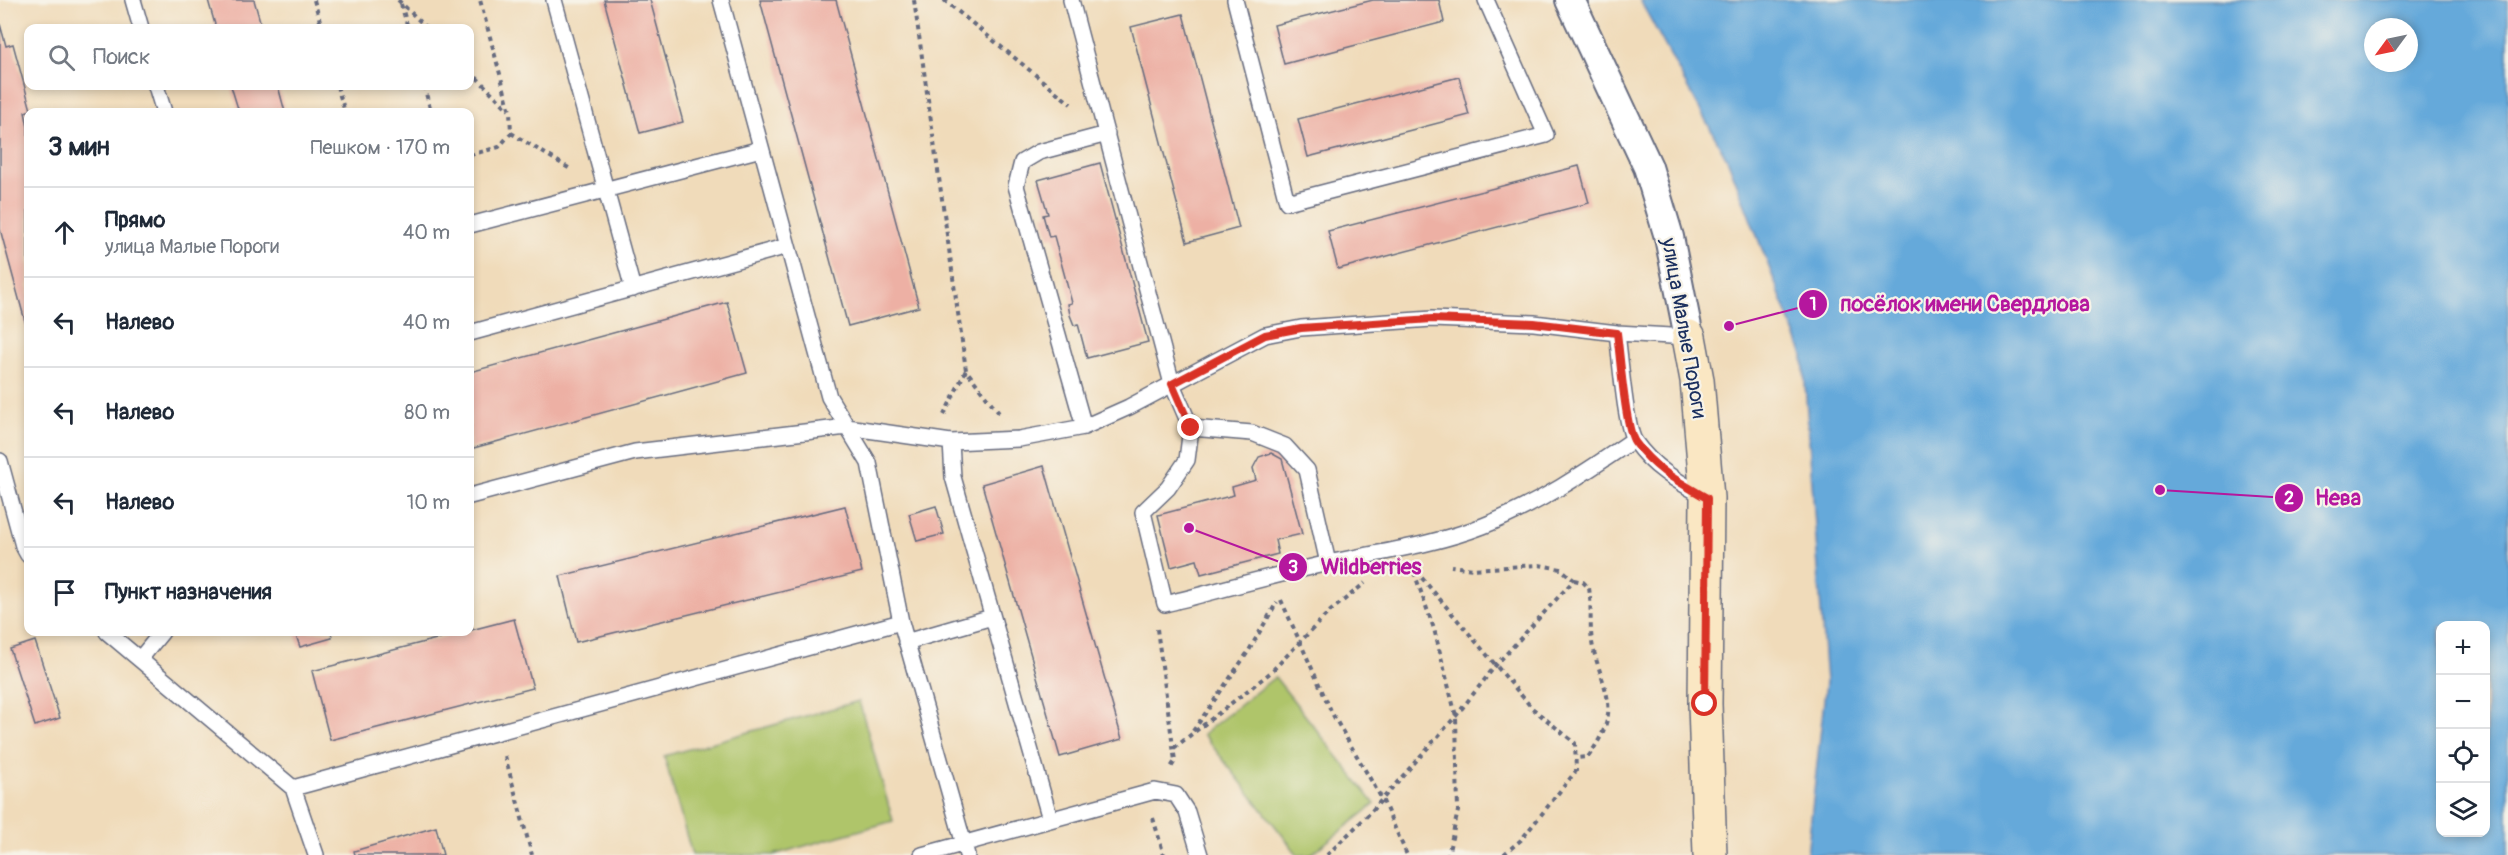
<!DOCTYPE html>
<html lang="ru">
<meta charset="utf-8">
<style>
:root{--surface:#fff;--page:#f6f6f7;--text:#1f2937;--muted:#747a83;--line:#e0e1e3}
body{margin:0;font-family:Pangolin,sans-serif;background:var(--page);color:var(--text)}
.controls{position:absolute;right:18px;bottom:18px;display:grid;overflow:hidden;border-radius:12px;box-shadow:0 3px 9px #0003}
.controls button{width:54px;height:54px;display:grid;place-items:center;padding:0;border:0;border-bottom:2px solid var(--line);background:var(--surface);color:var(--text);font:30px sans-serif}
.compass{position:absolute;left:2364px;top:18px;width:54px;height:54px;border-radius:50%;background:var(--surface);box-shadow:0 3px 9px #0003;rotate:237deg}
.stop{position:absolute;width:18px;height:18px;margin:-14px;border:4px solid #d93025;border-radius:50%;background:#fff}
.stop.end{background:#d93025;border-color:#fff;box-shadow:0 2px 6px #0008}
.list{margin:0;padding:0;list-style:none}
h2{display:flex;justify-content:space-between;align-items:center;height:78px;margin:0;padding:0 24px;font-size:26px}
h2 small{font-size:20px;font-weight:400;color:var(--muted)}
.list li{display:grid;grid-template-columns:39px 1fr auto;gap:18px;align-items:center;box-sizing:border-box;height:90px;padding:0 24px;border-top:2px solid var(--line)}
.list b{display:block;font-size:22px;white-space:nowrap}
.list p{margin:0;font-size:20px;white-space:nowrap;color:var(--muted)}
.list em{font-size:20px;font-style:normal;color:var(--muted)}
.icon{flex:none;width:33px;height:33px;fill:none;stroke:currentColor;stroke-width:2;stroke-linecap:round;stroke-linejoin:round}
.map{position:relative;flex:none;width:2508px;height:855px;overflow:hidden}
.search{position:absolute;background:var(--surface);box-shadow:0 3px 9px #0003;left:24px;top:24px;width:450px;height:66px;display:flex;align-items:center;gap:15px;box-sizing:border-box;padding:0 21px;border-radius:12px;color:var(--muted);font-size:22px}
.panel{position:absolute;background:var(--surface);box-shadow:0 3px 9px #0003;left:24px;top:108px;width:450px;height:528px;border-radius:12px}
.map>svg:first-child{display:block}
.green{fill:#afc56a;stroke:#657a64;stroke-width:1.5}
.water{fill:#65a9da;stroke:#406c9c;stroke-width:1.5;fill-rule:evenodd}
.building{fill:#edb0a4}
.lines{fill:none;stroke-linecap:round;stroke-linejoin:round}
.lane-casing{stroke:#666b7e;stroke-width:18}
.street-casing{stroke:#666b7e;stroke-width:32}
.secondary-casing{stroke:#666b7e;stroke-width:36}
.path{stroke:#666b7e;stroke-width:4;stroke-dasharray:4.5 4.5;stroke-linecap:butt}
.lane{stroke:#fff;stroke-width:15}
.street{stroke:#fff;stroke-width:28}
.secondary{stroke:#fae7c3;stroke-width:33}
.route{stroke:#d93025;stroke-width:8}
.labels{text-anchor:middle;dominant-baseline:central;stroke-width:4.5;stroke-linejoin:round;paint-order:stroke}
.street-label{font-size:21px;fill:#1b2f5e;stroke:#f7f3e8}
.leader{fill:none;stroke:#b5179e;stroke-width:2}
.callout-dot{fill:#b5179e;stroke:#f7f3e8;stroke-width:2}
.mark-label{font-size:18px;text-anchor:middle;font-weight:bold;fill:#fff}
.callout-label{font-size:22px;text-anchor:middle;font-weight:bold;fill:#b5179e;stroke:#f7f3e8;stroke-width:4.5;stroke-linejoin:round;paint-order:stroke}
</style>
<div class="map">
<svg width="2508" height="855" viewBox="0 0 2508 855">
<rect width="100%" height="100%" fill="#f7f3e8"/>
<filter id="ink" filterUnits="userSpaceOnUse"><feTurbulence type="fractalNoise" baseFrequency=".0167" numOctaves="2"/><feDisplacementMap in="SourceGraphic" scale="12" xChannelSelector="R" yChannelSelector="G"/><feConvolveMatrix kernelMatrix="1 2 1 2 8 2 1 2 1" color-interpolation-filters="sRGB"/></filter>
<filter id="wash" filterUnits="userSpaceOnUse"><feTurbulence type="fractalNoise" baseFrequency=".008" numOctaves="4" result="noise"/><feDisplacementMap in="SourceGraphic" scale="24" xChannelSelector="R" yChannelSelector="G"/><feGaussianBlur stdDeviation="1.35" result="paint"/><feColorMatrix in="noise" values="0 0 0 0 0 0 0 0 0 0 0 0 0 0 0 0 0 1.4 0 .05"/><feComposite in="paint" operator="in"/></filter>
<g filter="url(#wash)">
<rect width="100%" height="100%" fill="#f0dbba"/>
<!-- green -->
<path class="green" d="M1275 677 1375 804 1310 855H1298L1203 734Z
M859 701 893 821 773 855H692L664 756Z"/>
<!-- water -->
<path class="water" d="M1640 0H2508V855H1807L1826 682 1803 355 1728 161ZM2373 27H2409V63H2373ZM2440 626H2486V832H2440Z"/>
<g id="blocks">
<!-- building -->
<path class="building" d="M208 0H254L262 28H216Z
M604 0H650L683 122 640 133Z
M760 0H836L919 307 848 326Z
M1373 0H1439L1444 22 1284 64 1274 25Z
M1183 14 1239 228 1187 242 1131 27Z
M0 24 6 46 13 44 31 110 25 112 28 127V332L0 229Z
M1459 77 1469 115 1308 157 1298 119Z
M231 86H278L285 112H239Z
M1100 163 1148 342 1087 358 1078 324 1074 325 1070 315 1068 304 1072 303 1054 236 1049 237 1043 215 1048 214 1038 180Z
M1579 166 1589 203 1338 269 1328 231Z
M727 302 747 373 470 449V372Z
M1271 453 1282 459 1302 534 1275 540 1278 554 1201 574 1197 560 1171 567 1158 515 1234 495 1232 487 1256 480 1253 468 1259 457Z
M1044 466 1122 739 1060 757 982 484Z
M845 506 862 572 576 642 560 576Z
M936 506 944 534 917 541 909 514Z
M514 619 533 688 330 740 312 671Z
M295 632H331L332 638 300 647Z
M35 641 60 718 35 726 10 649Z
M436 827 443 855H355L354 851Z"/>
</g>
</g>
<g filter="url(#ink)">
<use href="#blocks" fill-opacity="0" stroke="#666b7e" stroke-width="1.5"/>
<g class="lines">
<defs>
<path id="lane" d="M133 0 141 28
M554 0 633 289
M721 0 829 397 869 463 901 622 967 855
M1071 0 1172 384 1191 428 1187 460 1168 488 1143 512 1165 604C1220 590 1274 575 1329 563 1380 552 1434 545 1483 526 1537 505 1586 472 1633 440
M1235 0 1287 202 1546 135 1486 0
M156 86 164 112
M470 225 761 149
M470 333 788 246
M1617 333C1620 354 1625 427 1635 442 1654 469 1679 482 1707 498
M1084 427 1016 186 1022 162 1039 152 1107 134
M1191 428 1252 433 1285 446 1307 470 1328 563
M951 442 953 477 1050 819
M0 461 23 546 28 555
M470 496 635 452 847 427 951 442 1019 439 1084 427 1129 407 1265 335 1301 328 1432 319 1534 323 1617 333 1689 337
M107 632 293 788 316 855
M906 642 992 617
M140 659 162 632
M293 788 901 622
M922 855 1155 791 1176 795 1187 812 1200 855"/>
<path id="street" d="M1570 0 1648 167 1669 237 1689 337"/>
<path id="secondary" d="M1689 337 1697 380 1707 498 1705 704 1710 855"/>
</defs>
<!-- lane casing -->
<use href="#lane" class="lane-casing"/>
<!-- street casing -->
<use href="#street" class="street-casing"/>
<!-- secondary casing -->
<use href="#secondary" class="secondary-casing"/>
<!-- path -->
<path class="path" d="M314 0 322 28
M398 0 427 28
M914 0 966 370 999 413
M944 0 1071 104
M401 4 408 28
M470 71 509 110
M337 86 345 112
M424 86 431 112
M511 133 572 170
M470 155 499 147 511 133 510 111 480 0
M944 415 966 370
M1416 571 1532 708 1575 743 1576 771 1521 840 1503 855
M1414 572 1434 629 1456 716 1458 811 1448 855
M1574 580 1583 582 1589 588C1592 608 1589 628 1593 648 1606 698 1622 709 1588 757L1576 758
M1281 600 1333 715 1382 799 1407 855
M1157 629 1175 761 1170 769
M1193 731 1248 652 1277 602
M1174 748 1270 673 1328 613 1365 583
M505 756 532 855
M1153 818 1164 855
M1327 855 1369 814 1456 716 1496 665 1574 580 1561 569 1539 565 1473 569 1451 566"/>
<!-- lane -->
<use href="#lane" class="lane"/>
<!-- street -->
<use href="#street" class="street"/>
<!-- secondary -->
<use href="#secondary" class="secondary"/>
</g>
</g>
<g class="lines" filter="url(#ink)">
<!-- route -->
<path class="route" d="M1191 428 1172 384 1265 335 1301 328 1432 319 1534 323 1617 333C1620 354 1625 428 1635 442 1655 470 1679 482 1707 498L1705 704"/>
</g>
<g class="labels">
<!-- street labels -->
<g class="street-label">
<text transform="translate(1684 328) rotate(80)">улица Малые Пороги</text>
</g>
</g>
<!-- callouts -->
<path class="leader" d="M1729 326L1813 304M2160 490L2289 498M1189 528L1293 567"/>
<g class="callout-dot">
<circle cx="1729" cy="326" r="6"/>
<circle cx="2160" cy="490" r="6"/>
<circle cx="1189" cy="528" r="6"/>
<circle cx="1813" cy="304" r="15"/>
<circle cx="2289" cy="498" r="15"/>
<circle cx="1293" cy="567" r="15"/>
</g>
<g class="mark-label">
<text x="1813" y="310">1</text>
<text x="2289" y="504">2</text>
<text x="1293" y="573">3</text>
</g>
<g class="callout-label">
<text x="1965" y="311">посёлок имени Свердлова</text>
<text x="2338" y="505">Нева</text>
<text x="1371" y="574">Wildberries</text>
</g>
</svg>
<div class="controls">
<button>+</button>
<button>−</button>
<button><svg class="icon" aria-label="locate" viewBox="0 0 24 24"><circle cx="12" cy="12" r="6"/><path d="M12 2v4M12 18v4M2 12h4M18 12h4"/></svg></button>
<button><svg class="icon" aria-label="layers" viewBox="0 0 24 24"><path d="M12 4l9 5-9 5-9-5zM3 14l9 5 9-5"/></svg></button>
</div>
<svg class="compass" viewBox="-18 -18 36 36"><path d="M0-13l5 13h-10z" fill="#e53935"/><path d="M0 13l5-13h-10z" fill="#747a83"/></svg>
<div class="stop" style="left:1705px;top:704px"></div>
<div class="stop end" style="left:1191px;top:428px"></div>
<div class="search"><svg class="icon" aria-label="search" viewBox="0 0 24 24"><circle cx="10" cy="10" r="6"/><path d="M15 15l6 6"/></svg>Поиск</div>
<section class="panel">
<h2>3 мин<small>Пешком · 170 m</small></h2>
<ul class="list">
<li><svg class="icon" aria-label="ahead" viewBox="0 0 24 24"><path d="M12 20V5M6 11l6-6 6 6"/></svg><div><b>Прямо</b><p>улица Малые Пороги</p></div><em>40 m</em></li>
<li><svg class="icon" aria-label="left" viewBox="0 0 24 24"><path d="M17 20v-9H6M10 6l-5 5 5 5"/></svg><div><b>Налево</b></div><em>40 m</em></li>
<li><svg class="icon" aria-label="left" viewBox="0 0 24 24"><path d="M17 20v-9H6M10 6l-5 5 5 5"/></svg><div><b>Налево</b></div><em>80 m</em></li>
<li><svg class="icon" aria-label="left" viewBox="0 0 24 24"><path d="M17 20v-9H6M10 6l-5 5 5 5"/></svg><div><b>Налево</b></div><em>10 m</em></li>
<li><svg class="icon" aria-label="arrive" viewBox="0 0 24 24"><path d="M6 21V4h12l-3 4 3 4H6"/></svg><div><b>Пункт назначения</b></div></li>
</ul>
</section>
</div>
